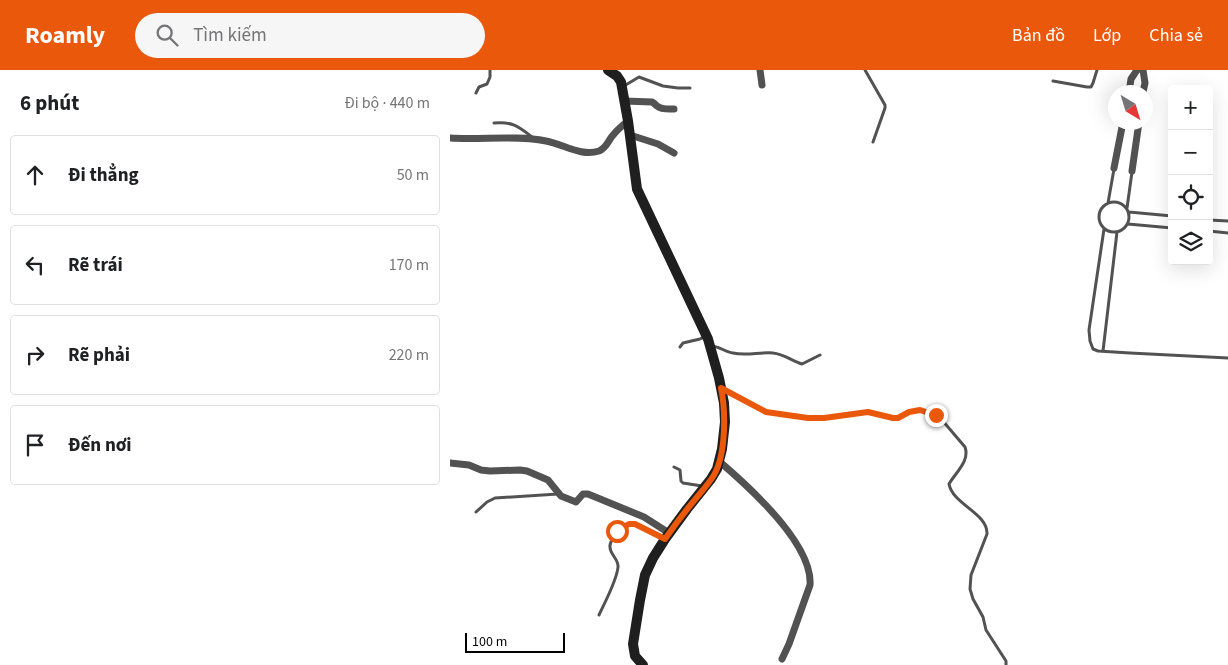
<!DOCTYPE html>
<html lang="vi">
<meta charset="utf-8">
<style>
:root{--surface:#fff;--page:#f6f6f6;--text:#202124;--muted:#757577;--line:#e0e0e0;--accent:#ea580c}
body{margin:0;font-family:"Source Sans 3",sans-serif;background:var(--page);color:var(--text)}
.controls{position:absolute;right:15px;top:15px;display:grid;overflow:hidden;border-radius:5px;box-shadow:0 5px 20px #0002}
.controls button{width:45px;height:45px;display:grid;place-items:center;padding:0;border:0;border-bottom:1px solid var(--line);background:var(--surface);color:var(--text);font:25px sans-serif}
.compass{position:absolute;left:658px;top:15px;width:45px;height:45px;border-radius:50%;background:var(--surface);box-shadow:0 5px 20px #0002;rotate:142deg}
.scale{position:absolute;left:15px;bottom:12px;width:100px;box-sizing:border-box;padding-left:5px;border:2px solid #000;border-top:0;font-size:14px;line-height:18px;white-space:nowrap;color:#000;-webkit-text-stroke:4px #fff;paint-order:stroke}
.stop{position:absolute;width:15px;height:15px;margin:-11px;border:4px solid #ea580c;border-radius:50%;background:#fff}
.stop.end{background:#ea580c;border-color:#fff;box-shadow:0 1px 5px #0008}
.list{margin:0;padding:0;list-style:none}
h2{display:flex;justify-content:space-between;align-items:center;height:65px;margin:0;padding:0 20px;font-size:21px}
h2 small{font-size:16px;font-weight:400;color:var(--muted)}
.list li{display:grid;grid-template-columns:32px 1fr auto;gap:15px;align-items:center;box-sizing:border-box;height:80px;margin:0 10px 10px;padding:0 10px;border:1px solid var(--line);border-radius:5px}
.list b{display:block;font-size:19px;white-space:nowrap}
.list em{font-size:16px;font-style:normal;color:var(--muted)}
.icon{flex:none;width:28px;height:28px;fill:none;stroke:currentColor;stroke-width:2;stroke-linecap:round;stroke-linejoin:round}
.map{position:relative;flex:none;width:778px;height:595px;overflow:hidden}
header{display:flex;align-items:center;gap:30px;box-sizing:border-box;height:70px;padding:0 25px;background:var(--accent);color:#fff}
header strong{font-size:24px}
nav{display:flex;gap:28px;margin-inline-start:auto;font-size:18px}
.search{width:350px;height:45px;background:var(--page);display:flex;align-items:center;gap:12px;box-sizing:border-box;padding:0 18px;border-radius:28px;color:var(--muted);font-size:19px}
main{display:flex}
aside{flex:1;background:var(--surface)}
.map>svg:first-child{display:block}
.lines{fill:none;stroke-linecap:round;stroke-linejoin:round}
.lane{stroke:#525252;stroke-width:3}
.street{stroke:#525252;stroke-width:7}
.secondary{stroke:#1f1f1f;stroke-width:10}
.route{stroke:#ea580c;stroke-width:6}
</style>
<header>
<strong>Roamly</strong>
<div class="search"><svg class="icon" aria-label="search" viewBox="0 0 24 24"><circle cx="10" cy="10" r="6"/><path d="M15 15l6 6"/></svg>Tìm kiếm</div>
<nav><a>Bản đồ</a><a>Lớp</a><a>Chia sẻ</a></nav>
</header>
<main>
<aside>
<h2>6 phút<small>Đi bộ · 440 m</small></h2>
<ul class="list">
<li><svg class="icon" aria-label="ahead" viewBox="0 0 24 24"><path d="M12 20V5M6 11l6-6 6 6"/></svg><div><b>Đi thẳng</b></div><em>50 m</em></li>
<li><svg class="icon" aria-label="left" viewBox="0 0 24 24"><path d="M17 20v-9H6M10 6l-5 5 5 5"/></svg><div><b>Rẽ trái</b></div><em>170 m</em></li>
<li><svg class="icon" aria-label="right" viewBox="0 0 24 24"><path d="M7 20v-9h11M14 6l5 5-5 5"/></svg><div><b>Rẽ phải</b></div><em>220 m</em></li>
<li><svg class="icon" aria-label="arrive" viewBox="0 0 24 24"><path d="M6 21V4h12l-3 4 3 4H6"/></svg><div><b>Đến nơi</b></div></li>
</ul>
</aside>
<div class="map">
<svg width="778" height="595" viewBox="0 0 778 595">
<rect width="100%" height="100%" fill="#fff"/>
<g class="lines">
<!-- lane -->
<path class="lane" d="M415 0 435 35V38L423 72
M603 11 637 17H641L643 13 647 0
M174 16 189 7 213 16 228 18H240
M26 23 29 17 37 14 40 7V0
M44 53C62 51 69 57 82 67
M649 147a15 15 0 1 1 30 0a15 15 0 1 1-30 0Z
M658 133 664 99
M677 138 682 102
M679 142 722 146
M759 150 778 151
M678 154 722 158
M654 159 639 260 640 271 643 279 648 281 680 283 778 288
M759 161 778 163
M261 276C269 276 275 282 283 283 296 286 309 282 323 283 334 284 342 291 352 294L370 285
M230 277 233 273 250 269 255 266
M653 281 667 162
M274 320 317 342 321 343 366 348 418 343 443 348H448L463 341H476L486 345 492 350 515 377C520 391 506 402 499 414 503 435 538 443 537 464L521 505 520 519 523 529 533 547 536 560 556 591V595
M224 397 230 400 231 411 233 413 252 416
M26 442 37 432 45 428 108 424
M149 545C155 532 167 510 168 497 169 489 159 484 160 476 160 472 163 468 165 465 177 444 197 459 212 467"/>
<!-- street -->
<path class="street" d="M310 0 312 15
M693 0 695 13 693 22
M679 22 681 9 687 0
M174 31 202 32C204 33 206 35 207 36 212 40 219 39 224 39
M180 65 208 74 224 83
M0 68C32 70 65 65 96 71 113 74 131 87 149 81 157 78 158 70 164 64 168 59 173 55 178 51
M664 98 673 52
M682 101 689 52
M270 392C298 416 363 474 360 515L339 574 332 589
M0 393 19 395 31 400 40 401 70 400 77 401 98 410 111 426 126 432 133 424H138L194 447 219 463"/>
<!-- secondary -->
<path class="secondary" d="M158 0 167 6 171 12 178 51 187 119 258 269 269 308 274 333 275 352 272 379 267 399 261 409 237 439 215 469 203 488 195 505 190 530 183 574 185 586 193 595"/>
</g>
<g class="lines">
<!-- route -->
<path class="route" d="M167 461 179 454H185L215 469C224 456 233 444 243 432 250 423 258 415 264 405 276 384 276 342 271 318L316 342 358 348H374L418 342 443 348H448L459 342 470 340 476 342 486 345"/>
</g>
</svg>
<div class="controls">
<button>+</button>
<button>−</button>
<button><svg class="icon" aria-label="locate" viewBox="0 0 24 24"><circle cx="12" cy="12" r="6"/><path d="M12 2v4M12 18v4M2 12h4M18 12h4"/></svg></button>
<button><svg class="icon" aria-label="layers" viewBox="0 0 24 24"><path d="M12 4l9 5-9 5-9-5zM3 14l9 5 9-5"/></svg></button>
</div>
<svg class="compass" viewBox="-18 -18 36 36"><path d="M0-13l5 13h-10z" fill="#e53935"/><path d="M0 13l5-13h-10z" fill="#757577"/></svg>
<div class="scale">100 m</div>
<div class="stop" style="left:167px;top:461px"></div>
<div class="stop end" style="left:486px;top:345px"></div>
</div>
</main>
